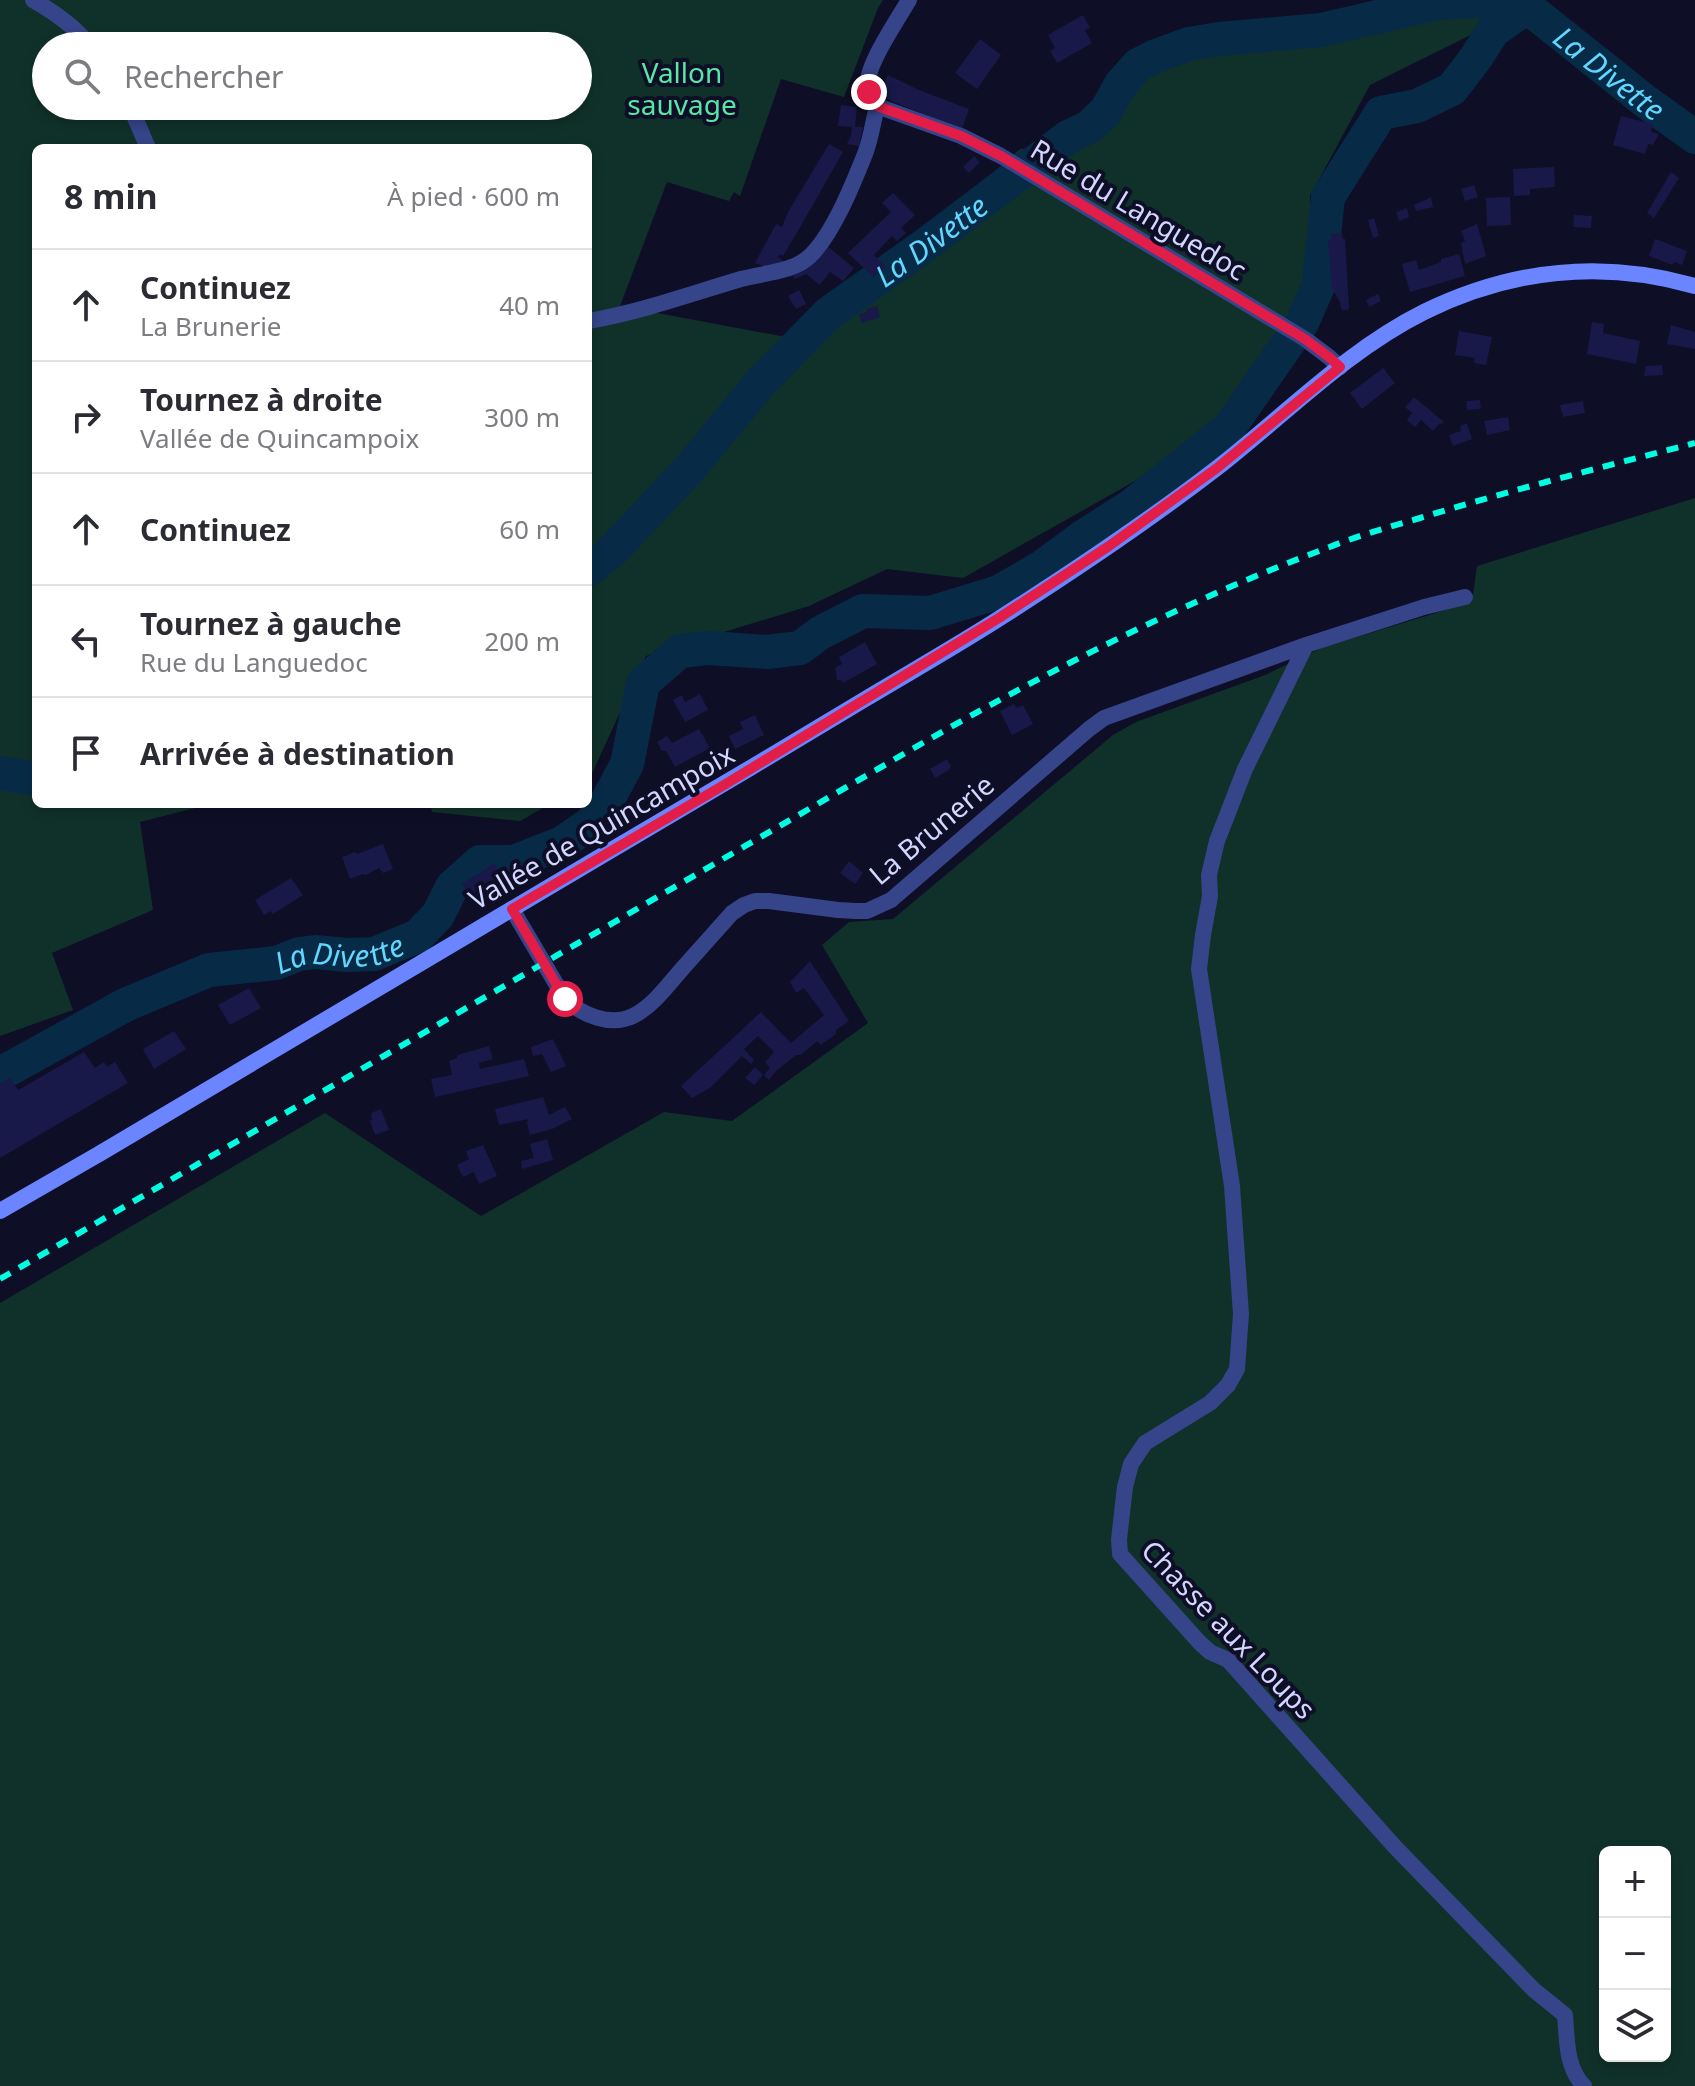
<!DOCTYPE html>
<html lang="fr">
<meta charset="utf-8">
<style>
:root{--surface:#fff;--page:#f2f2f3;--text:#2b2b33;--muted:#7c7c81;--line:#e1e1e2}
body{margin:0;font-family:"Noto Sans",sans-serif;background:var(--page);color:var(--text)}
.controls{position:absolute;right:24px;bottom:24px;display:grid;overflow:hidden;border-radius:12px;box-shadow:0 4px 12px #0003}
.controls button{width:72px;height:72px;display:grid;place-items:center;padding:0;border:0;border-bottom:2px solid var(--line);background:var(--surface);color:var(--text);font:40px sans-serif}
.stop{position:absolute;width:24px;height:24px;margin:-18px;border:6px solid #e11d48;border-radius:50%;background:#fff}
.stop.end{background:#e11d48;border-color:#fff;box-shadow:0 2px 8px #0008}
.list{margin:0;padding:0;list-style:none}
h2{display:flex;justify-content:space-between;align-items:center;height:104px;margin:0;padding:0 32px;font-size:34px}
h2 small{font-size:26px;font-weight:400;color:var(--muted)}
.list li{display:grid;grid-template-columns:52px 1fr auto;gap:24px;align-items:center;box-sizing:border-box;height:112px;padding:0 32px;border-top:2px solid var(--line)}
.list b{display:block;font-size:30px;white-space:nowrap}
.list p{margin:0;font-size:26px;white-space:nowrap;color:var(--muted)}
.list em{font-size:26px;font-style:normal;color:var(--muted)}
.icon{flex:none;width:44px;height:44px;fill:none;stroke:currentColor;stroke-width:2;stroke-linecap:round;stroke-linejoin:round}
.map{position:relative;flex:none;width:1695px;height:2086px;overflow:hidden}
.search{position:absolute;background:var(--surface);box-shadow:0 4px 12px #0003;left:32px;top:32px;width:560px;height:88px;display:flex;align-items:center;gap:20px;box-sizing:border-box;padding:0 28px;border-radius:44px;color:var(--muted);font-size:30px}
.panel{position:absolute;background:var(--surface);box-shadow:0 4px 12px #0003;left:32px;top:144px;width:560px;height:664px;border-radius:12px}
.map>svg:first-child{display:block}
.green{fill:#103129;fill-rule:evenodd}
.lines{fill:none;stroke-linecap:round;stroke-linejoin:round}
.river{stroke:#072b47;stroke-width:34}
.building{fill:#181949}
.street{stroke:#364489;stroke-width:16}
.secondary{stroke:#6a85ff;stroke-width:16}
.rail{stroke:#00fee3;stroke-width:6;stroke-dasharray:12 10;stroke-linecap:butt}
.route{stroke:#e11d48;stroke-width:10}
.labels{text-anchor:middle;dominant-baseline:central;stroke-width:8;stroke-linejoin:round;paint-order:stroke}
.park-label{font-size:28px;fill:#57e7a5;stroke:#0e0e27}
.street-label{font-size:28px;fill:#d3d7ff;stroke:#0e0e27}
.water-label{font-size:30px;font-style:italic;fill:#61d7ff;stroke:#0e0e27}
</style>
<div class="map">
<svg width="1695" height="2086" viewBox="0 0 1695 2086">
<rect width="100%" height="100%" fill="#0e0e27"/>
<!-- green -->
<path class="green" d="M0 0H883L878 8 844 97 781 79 740 196 734 192 729 201 667 182 620 306 802 340 1020 149 1059 147 1164 55 1332 34 1406 0H1514L1527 7 1370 85 1310 196 1311 275 1287 346 1197 446 963 578 887 569 809 606 646 656 588 782V148H36V804H211L140 822 153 910 52 953 73 1010 0 1036ZM46 46H578V106H46Z
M1695 498V2086H0V1303L325 1113 481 1216 664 1112 732 1121 868 1023 822 945 849 922 893 919 1113 735 1136 722 1265 675 1321 648 1472 602 1477 566ZM1605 1852H1665V2056H1605Z
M430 804H550L520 821 432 812Z"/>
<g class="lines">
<!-- river -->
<g class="river">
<path id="s1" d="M588 570 613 550 690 468 761 382 829 313 921 248 1068 137 1089 127 1106 111 1121 84 1138 65 1156 56 1189 44 1219 39 1321 30 1438 3 1484 1 1527 7 1645 101 1695 137"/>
<path d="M0 773 36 779"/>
<path id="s2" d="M0 1074 125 1005 209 970 276 963 299 954 315 952 347 955 374 954 418 936 438 915 452 887 480 862H514L562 843 591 823 605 805 627 764 643 683 680 651 708 648 767 652 800 648 820 633 863 611 930 613 999 592 1042 567 1084 536 1131 506 1229 428 1302 323 1319 284 1328 197 1381 113 1417 106 1452 89 1475 59 1493 31 1527 7"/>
</g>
</g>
<!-- building -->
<path class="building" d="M1083 15 1090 28 1085 30 1092 43 1057 63 1050 51 1055 48 1048 35Z
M980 39 1001 55 977 89 955 73Z
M888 75 919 90 969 109 962 129 891 101 881 92Z
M841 105 857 107 855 127H863L859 146 847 144 851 136 852 127 838 126Z
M1621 116 1653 124 1651 132 1659 134 1653 145 1648 144 1645 154 1613 145Z
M829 144 843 152 798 231 783 256 780 254 778 257 788 264 772 269 755 263 776 224 782 227 788 212Z
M974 156 980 162 969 173 963 167Z
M1554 167 1555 187 1530 189V195L1514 196 1513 169Z
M1671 172 1679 178 1654 218 1647 213Z
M1474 185 1478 197 1465 201 1461 189Z
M893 193 915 215 901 228 906 233 897 241 892 236 874 255 886 267 873 277 848 253 891 212 882 203Z
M1431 197 1433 207 1416 211 1414 205Z
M1510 197 1511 225 1487 226 1486 198Z
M1407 208 1409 217 1399 221 1396 212Z
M1574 215 1592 216 1591 228 1573 227Z
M1374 218 1379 236 1373 238 1368 220Z
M1477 224 1486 256 1465 264 1461 243 1465 241 1461 231Z
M1342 233 1343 239H1345L1349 309 1345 310H1342L1339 300 1332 289 1328 240H1331V234Z
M1655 239 1687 251 1682 265 1674 262 1673 265 1649 256Z
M827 246 854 268 843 281 830 272 820 285 806 274 795 279 793 276 790 277 788 274 801 270 803 271Z
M1459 254 1465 276 1410 292 1402 264 1416 260 1419 270 1441 262V259Z
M799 290 806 304 796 309 788 296Z
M1378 294 1381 301 1369 307 1366 300Z
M877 306 880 317 862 323 859 314 867 312 866 309Z
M1592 322 1604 324 1603 333 1640 341 1636 364 1587 354Z
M1671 325 1695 332V349L1667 344Z
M1459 331 1492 337 1486 365 1474 363 1475 358 1455 355Z
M1662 365 1663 375 1644 376 1646 366Z
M1383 368 1395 383 1362 409 1350 393Z
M1414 397 1444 422 1442 424 1440 423 1433 431 1421 420 1415 427 1407 420 1412 413 1405 407Z
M1480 400 1481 409 1467 410 1466 401Z
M1583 401 1585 413 1563 417 1560 405Z
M1508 417 1510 430 1487 435 1484 421Z
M1467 423 1472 439 1453 446 1449 435 1461 431 1460 426Z
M865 642 877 664 843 683 841 680H837L835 668 842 664 839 657Z
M700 694 708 710 685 722 673 700 682 695 685 702Z
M1014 704 1017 708 1023 705 1033 724 1012 735 1000 711Z
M755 715 764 735 735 749 729 736 743 729 740 722Z
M699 729 710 748 675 767 666 751H662L657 742 667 736 672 743Z
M947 759 951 766 949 770 935 778 930 769Z
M383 844 393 869 383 873 379 868 366 875 363 874 350 879 342 857 355 852 357 854Z
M849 861 863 873 855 884 840 873Z
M493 864H495L503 876 471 898 462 884Z
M291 878 303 895 273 914 271 911 264 915 255 900Z
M810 961 849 1021 836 1030V1034L821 1045 817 1041 801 1055H796L776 1071 769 1080 764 1075 770 1068 765 1062 774 1052 758 1036 744 1049 754 1060 751 1064 742 1056 710 1088 692 1098 681 1086 761 1012 791 1043 824 1015 804 988 796 993 790 982Z
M249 988 261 1008 230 1025 218 1005Z
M174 1031 186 1049 154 1069 143 1049Z
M553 1039 566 1066 551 1072 542 1054 533 1056 531 1047Z
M489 1046 493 1059 479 1063 480 1069 524 1059 529 1076 435 1097 431 1079 452 1075 449 1061 457 1058V1055Z
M84 1052 95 1068 104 1062 107 1067 115 1062 128 1083 0 1158V1083L10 1078 18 1090Z
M755 1067 763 1075 754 1085 745 1078Z
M543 1097 549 1115 565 1107 572 1119 552 1129 530 1135 527 1123 529 1119 499 1125 495 1109Z
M381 1109 389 1130 375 1135 370 1121 372 1120 371 1113Z
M547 1139 553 1160 522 1169 521 1161 534 1158 530 1144Z
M483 1145 497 1176 479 1184 474 1172 463 1177 457 1165 469 1159 466 1151Z"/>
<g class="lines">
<!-- street -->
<path class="street" d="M33 0C54 12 75 26 90 46
M909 0C898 19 868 63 868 82 867 91 873 99 877 106L961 136 1001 156 1305 339 1329 357 1340 367
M130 106 148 148
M588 321C641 312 690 294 741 279 763 273 794 272 810 256 833 234 853 184 865 154 871 139 873 122 877 106
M1306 645 1245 769 1217 841 1209 875 1210 896 1203 935 1199 969 1232 1186 1241 1314 1237 1369 1228 1385 1210 1403 1145 1443 1131 1464 1125 1487 1121 1522 1119 1540 1120 1554 1200 1643 1210 1652 1228 1660 1395 1847 1534 1990 1565 2015C1567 2040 1566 2068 1584 2086
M512 909 565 999C582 1015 610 1027 633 1016 653 1006 668 985 682 969 699 950 715 932 732 913L744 905 755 901H769L838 910 856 911H867L891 900 1089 729 1104 718 1306 645 1424 607 1465 597"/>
<!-- secondary -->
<path class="secondary" d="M0 1211 99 1154C267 1054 435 954 603 855 692 803 779 751 867 698 912 671 958 645 1003 616 1075 570 1148 521 1217 468 1285 415 1346 351 1424 312 1512 269 1601 259 1695 286"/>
<!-- rail -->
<path class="rail" d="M0 1279 907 752C1042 674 1180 603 1327 548 1357 536 1389 527 1420 518 1511 490 1603 467 1695 443"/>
</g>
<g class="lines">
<!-- route -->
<path class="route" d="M565 999 512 909 724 785 999 618 1109 546 1217 468 1340 367 1329 357 1305 339 1001 156 961 136 877 106 869 92"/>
</g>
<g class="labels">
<!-- park labels -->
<g class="park-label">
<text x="682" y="72">Vallon<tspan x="682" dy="32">sauvage</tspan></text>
</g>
<!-- street labels -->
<g class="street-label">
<text transform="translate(1139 209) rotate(31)">Rue du Languedoc</text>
<text transform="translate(601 826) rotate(-30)">Vallée de Quincampoix</text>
<text transform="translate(931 829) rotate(-40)">La Brunerie</text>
<text transform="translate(1229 1629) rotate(46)">Chasse aux Loups</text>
</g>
<!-- water labels -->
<g class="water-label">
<text stroke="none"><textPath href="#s1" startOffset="1256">La Divette</textPath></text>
<text stroke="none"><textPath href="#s1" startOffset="478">La Divette</textPath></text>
<text stroke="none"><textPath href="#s2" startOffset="366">La Divette</textPath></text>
</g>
</g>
</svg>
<div class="controls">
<button>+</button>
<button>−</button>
<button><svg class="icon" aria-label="layers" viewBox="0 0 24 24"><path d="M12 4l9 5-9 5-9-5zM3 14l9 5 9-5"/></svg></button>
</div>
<div class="stop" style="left:565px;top:999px"></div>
<div class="stop end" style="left:869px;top:92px"></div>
<div class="search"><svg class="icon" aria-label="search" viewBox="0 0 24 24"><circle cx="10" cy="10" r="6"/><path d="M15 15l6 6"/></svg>Rechercher</div>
<section class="panel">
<h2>8 min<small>À pied · 600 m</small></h2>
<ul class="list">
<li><svg class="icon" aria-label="ahead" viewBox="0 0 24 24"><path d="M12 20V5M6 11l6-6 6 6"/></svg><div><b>Continuez</b><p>La Brunerie</p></div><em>40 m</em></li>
<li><svg class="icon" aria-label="right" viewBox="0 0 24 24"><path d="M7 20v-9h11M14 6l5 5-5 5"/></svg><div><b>Tournez à droite</b><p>Vallée de Quincampoix</p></div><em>300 m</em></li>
<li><svg class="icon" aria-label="ahead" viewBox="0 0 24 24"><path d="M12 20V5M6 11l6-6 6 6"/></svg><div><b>Continuez</b></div><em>60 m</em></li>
<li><svg class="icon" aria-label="left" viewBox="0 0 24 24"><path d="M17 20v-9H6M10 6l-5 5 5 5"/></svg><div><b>Tournez à gauche</b><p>Rue du Languedoc</p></div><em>200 m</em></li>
<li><svg class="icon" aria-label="arrive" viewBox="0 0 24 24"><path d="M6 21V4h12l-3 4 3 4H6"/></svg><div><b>Arrivée à destination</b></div></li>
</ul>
</section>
</div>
